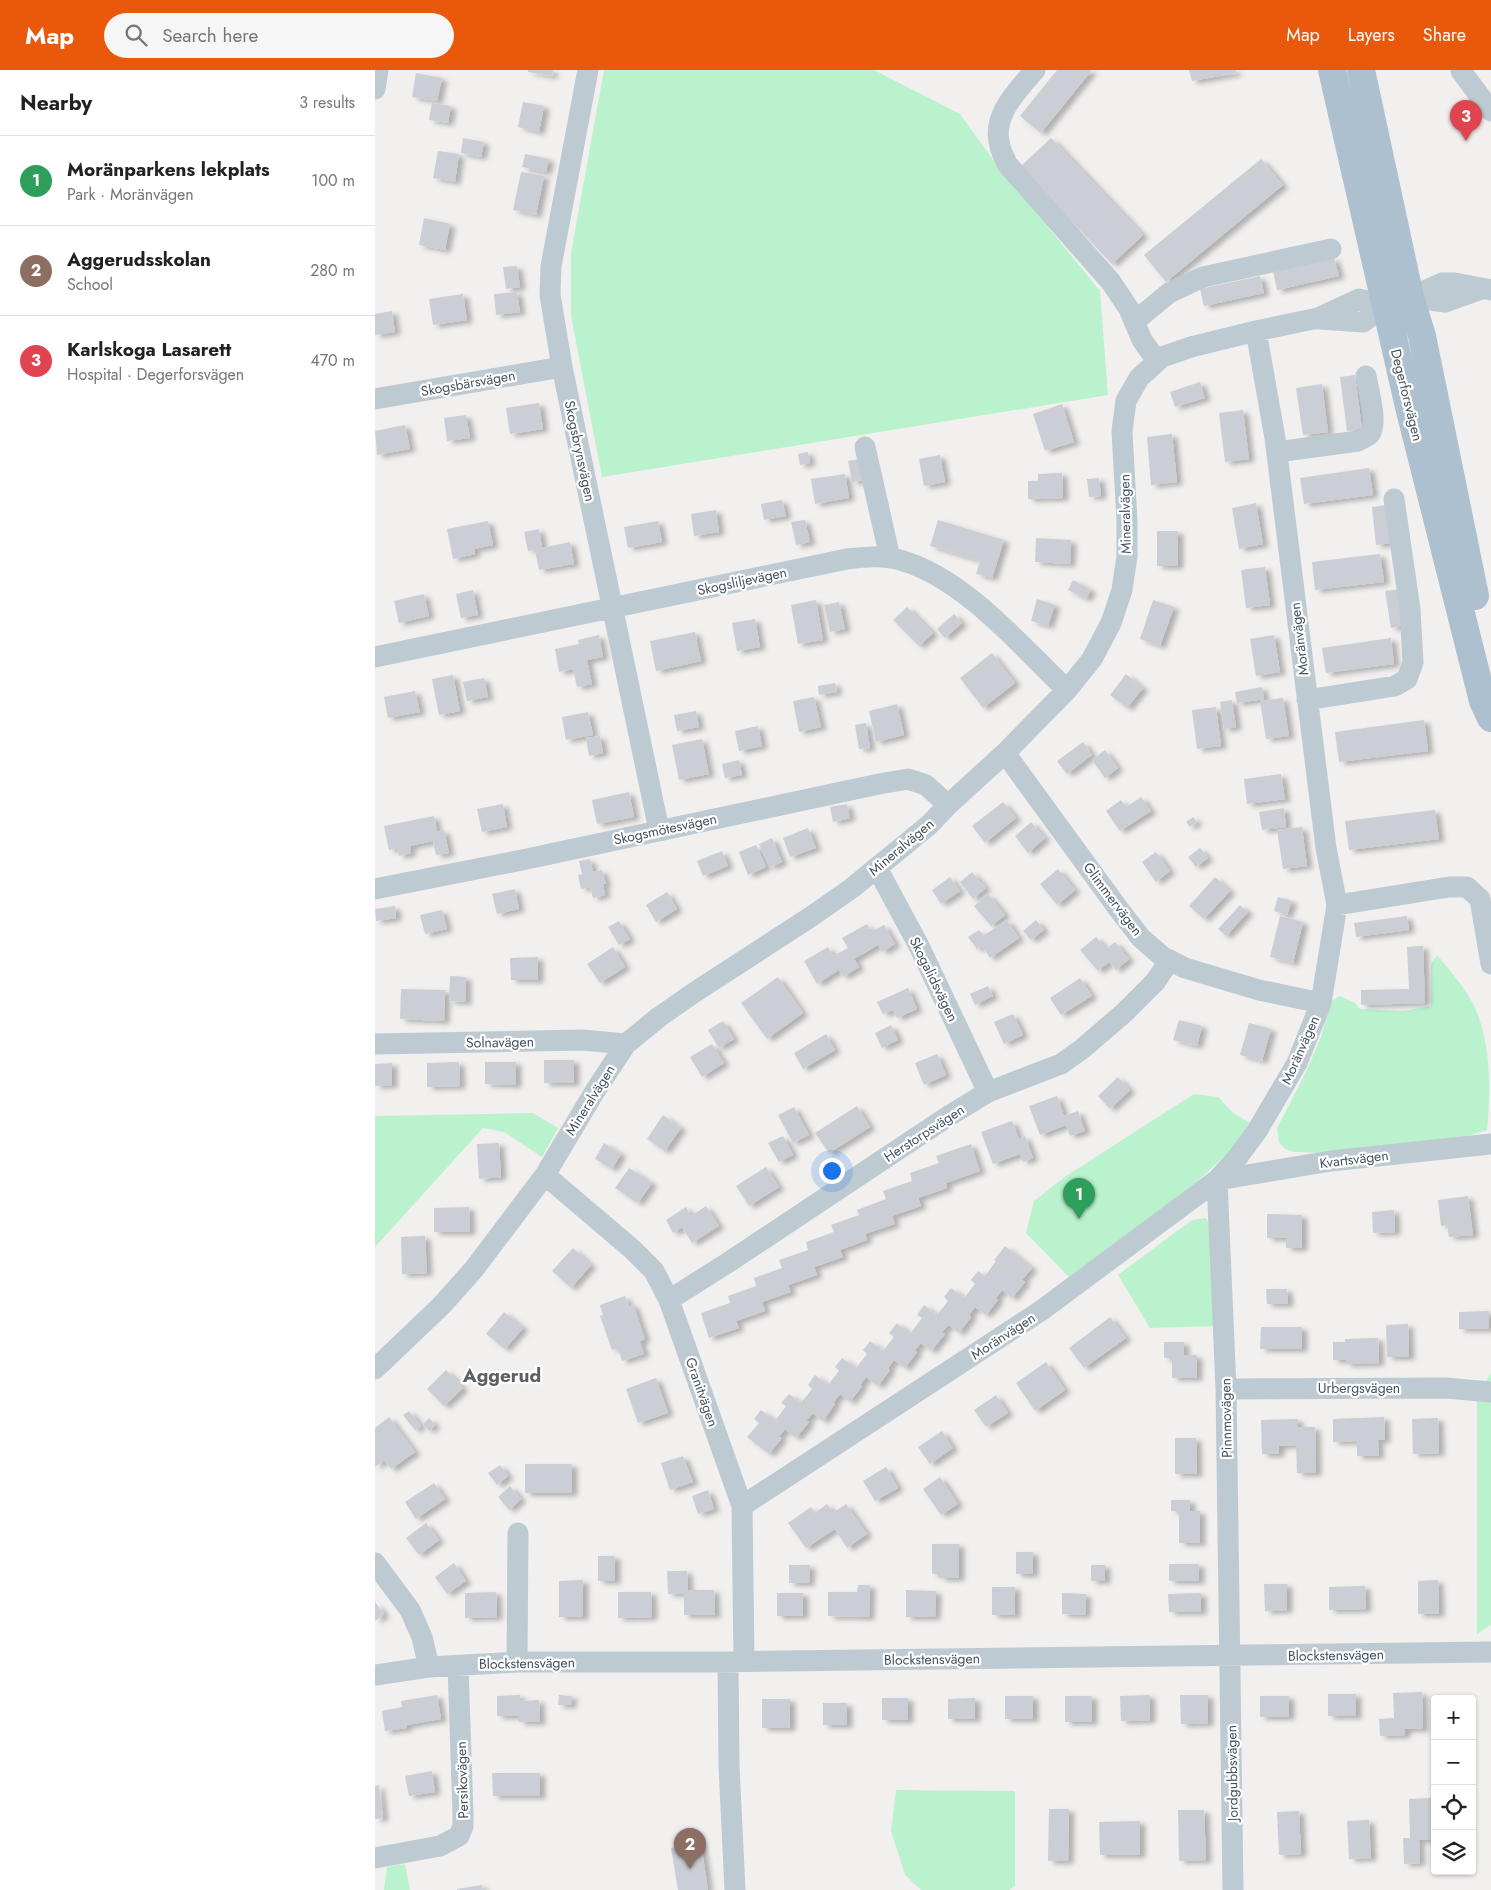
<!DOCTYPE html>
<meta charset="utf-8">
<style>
:root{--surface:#fff;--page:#f6f6f6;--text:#222;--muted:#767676;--line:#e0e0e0;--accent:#ea580c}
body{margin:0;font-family:Jost,sans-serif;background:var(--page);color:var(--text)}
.controls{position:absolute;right:15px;bottom:15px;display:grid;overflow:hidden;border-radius:5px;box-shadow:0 1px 4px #0004}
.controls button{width:45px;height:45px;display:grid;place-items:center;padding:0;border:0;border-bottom:1px solid var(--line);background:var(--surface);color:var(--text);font:25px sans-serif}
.you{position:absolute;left:456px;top:1100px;width:18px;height:18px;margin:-12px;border:4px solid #fff;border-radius:50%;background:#1a73e8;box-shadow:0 0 0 8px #1a73e833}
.badge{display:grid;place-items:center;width:32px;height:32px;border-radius:50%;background:var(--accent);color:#fff;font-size:16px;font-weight:700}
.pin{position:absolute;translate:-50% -41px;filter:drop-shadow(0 1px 2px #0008)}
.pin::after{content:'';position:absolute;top:26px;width:18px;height:15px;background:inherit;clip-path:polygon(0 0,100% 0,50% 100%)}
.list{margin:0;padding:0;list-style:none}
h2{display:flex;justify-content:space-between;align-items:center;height:65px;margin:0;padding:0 20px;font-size:21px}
h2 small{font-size:16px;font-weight:400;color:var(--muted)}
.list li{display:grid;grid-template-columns:32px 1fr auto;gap:15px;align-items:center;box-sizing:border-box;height:90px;padding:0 20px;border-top:1px solid var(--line)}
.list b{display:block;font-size:19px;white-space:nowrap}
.list p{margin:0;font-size:16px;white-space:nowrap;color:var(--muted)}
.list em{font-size:16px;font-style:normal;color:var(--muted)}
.icon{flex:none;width:28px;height:28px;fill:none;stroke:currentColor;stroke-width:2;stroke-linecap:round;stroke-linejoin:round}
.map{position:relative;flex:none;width:1116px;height:1820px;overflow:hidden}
header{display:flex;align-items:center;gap:30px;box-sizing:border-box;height:70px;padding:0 25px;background:var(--accent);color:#fff}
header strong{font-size:24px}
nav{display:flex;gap:28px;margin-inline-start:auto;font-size:18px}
.search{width:350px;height:45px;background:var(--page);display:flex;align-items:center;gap:12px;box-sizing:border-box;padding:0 18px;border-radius:28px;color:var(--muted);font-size:19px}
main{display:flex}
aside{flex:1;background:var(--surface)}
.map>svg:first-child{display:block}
.green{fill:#baf2cd}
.building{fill:#cbced4;filter:url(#shadow)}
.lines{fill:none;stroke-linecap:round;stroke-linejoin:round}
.minor{stroke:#becad2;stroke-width:21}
.major{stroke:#adc0cf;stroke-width:28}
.labels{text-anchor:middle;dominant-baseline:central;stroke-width:4.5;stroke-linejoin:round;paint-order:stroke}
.street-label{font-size:14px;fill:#46535e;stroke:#fff}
.district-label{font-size:19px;font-weight:bold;fill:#5b6064;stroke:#fff}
</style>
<header>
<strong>Map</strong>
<div class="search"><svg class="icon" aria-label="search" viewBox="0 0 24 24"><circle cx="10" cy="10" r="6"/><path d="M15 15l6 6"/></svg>Search here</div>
<nav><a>Map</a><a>Layers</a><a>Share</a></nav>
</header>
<main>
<aside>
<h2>Nearby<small>3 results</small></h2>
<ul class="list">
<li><span class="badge" style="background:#2e9e5b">1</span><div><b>Moränparkens lekplats</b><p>Park · Moränvägen</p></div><em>100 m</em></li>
<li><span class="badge" style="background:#8d6e63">2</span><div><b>Aggerudsskolan</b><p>School</p></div><em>280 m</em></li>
<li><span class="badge" style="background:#e0444e">3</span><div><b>Karlskoga Lasarett</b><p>Hospital · Degerforsvägen</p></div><em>470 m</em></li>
</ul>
</aside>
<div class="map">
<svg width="1116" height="1820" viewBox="0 0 1116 1820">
<defs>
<filter id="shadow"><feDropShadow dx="5.5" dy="3" stdDeviation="2.5" flood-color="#0004"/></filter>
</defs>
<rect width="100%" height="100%" fill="#f2efef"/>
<!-- green -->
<path class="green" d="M229 0H499L585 44 616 87 725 221 733 325 227 407 196 246V183Z
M1062 885C1076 902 1091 918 1100 938 1116 974 1116 1021 1112 1060L1089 1067 949 1083 919 1082 910 1079 904 1072 902 1058 931 1002 946 967 955 932 965 926 980 933 985 939 1029 941 1056 936V894Z
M819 1024 843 1027 857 1042 875 1053 855 1081 812 1121 694 1207 651 1163 659 1131 691 1106Z
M158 1043 183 1058 167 1087 129 1062 108 1058 0 1177V1046Z
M831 1148 835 1156 842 1256 775 1258 743 1205 817 1150Z
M1116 1303V1555L1102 1564V1328Z
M521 1720 640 1721V1816L634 1820H546L530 1805 516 1761Z
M30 1794 35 1820H9L12 1797Z"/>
<!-- building -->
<path class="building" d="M153 0H178L177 6 153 2Z
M682 0H717L666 63 645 46Z
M814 0H861V3L817 11Z
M41 3 67 8 62 31 37 27Z
M148 32 169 36 164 62 143 57Z
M57 33 76 36 73 53 54 50Z
M88 68 109 72 106 87 86 83Z
M676 68 768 165 737 194 645 97Z
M63 81 84 84 80 112 58 108Z
M150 84 174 89 171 102 147 97Z
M886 89 908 115 791 212 769 185Z
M146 102 169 106 161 145 138 140Z
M49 148 75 154 70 180 44 175Z
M959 188 964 206 902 220 898 201Z
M142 196 145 217 131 219 128 197Z
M885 206 889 223 829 236 825 219Z
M142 222 145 242 121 245 119 224Z
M88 224 92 250 58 255 54 229Z
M17 241 20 262 0 265V244Z
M980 305 987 359 972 361 965 307Z
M825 312 830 328 800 337 795 322Z
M947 314 953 362 928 365 921 318Z
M164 333 168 359 135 364 131 338Z
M687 334 699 372 670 381 658 344Z
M868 340 874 389 850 392 844 343Z
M91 345 95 368 72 371 69 348Z
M30 355 35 379 2 385 0 361Z
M797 364 802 412 776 415 772 367Z
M433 382 435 393 425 395 423 384Z
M565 385 570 412 549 416 544 389Z
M484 389 489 410 477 412 473 391Z
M994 398 998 425 929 434 925 408Z
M687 403 688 428 653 429V411H663V404Z
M470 404 474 428 440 434 436 409Z
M724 408 726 426 714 427 712 409Z
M407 430 411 446 389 450 386 434Z
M881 433 888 474 864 479 857 438Z
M1011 435 1016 473 1001 475 997 437Z
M341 440 344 462 319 466 316 444Z
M430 450 435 472 421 475 416 452Z
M563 450 629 470 617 508 601 504 605 491 555 476Z
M113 451 118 475 99 479 100 484 78 489 72 459Z
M283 451 287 472 253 478 249 457Z
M164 459 167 478 195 472 199 494 164 500 160 480 153 481 149 462Z
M782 461H803V496H782Z
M661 468 696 470 695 494 660 492Z
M1005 484 1009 512 940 520 937 492Z
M890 497 895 535 871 538 866 500Z
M698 510 716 520 711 529 693 520Z
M1025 519 1031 556 1016 558 1010 521Z
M98 520 103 545 86 548 81 524Z
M49 524 54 546 24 553 19 531Z
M662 529 680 535 673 556 656 551Z
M441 530 448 570 423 574 416 535Z
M778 530 799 537 785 576 765 569Z
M464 532 470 559 455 562 449 535Z
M532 537 558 563 544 576 518 550Z
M579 544 587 553 570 568 562 559Z
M380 549 385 577 362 581 357 553Z
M320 562 326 591 281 601 275 571Z
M224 565 228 587 212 590 217 614 202 617 198 599 184 602 180 579 204 574 203 570Z
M899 565 905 602 881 606 875 569Z
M1016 568 1019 594 951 603 947 578Z
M617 583 640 613 608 638 585 608Z
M751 604 768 618 752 638 735 625Z
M78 605 85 641 64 645 57 609Z
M109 608 113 627 92 631 88 612Z
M460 613 462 622 444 625 443 616Z
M887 617 889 629 862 633 860 622Z
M40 621 45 642 13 648 9 627Z
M439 627 446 657 424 662 418 631Z
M908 628 914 666 891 669 885 631Z
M857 630 861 657 849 659 845 632Z
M522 634 529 665 501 672 494 641Z
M841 637 846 676 822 679 817 640Z
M321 641 324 657 302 661 299 645Z
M213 642 218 665 191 670 187 647Z
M1049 650 1053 681 964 692 960 662Z
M491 653 495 678 484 679 480 655Z
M383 656 387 676 364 681 360 661Z
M225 666 228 683 214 686 211 668Z
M327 669 334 704 304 710 297 675Z
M708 672 717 685 692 704 682 691Z
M730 680 743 698 730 708 717 690Z
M364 690 367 705 350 708 347 694Z
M906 704 910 729 872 734 869 709Z
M254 722 259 747 222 754 217 730Z
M766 727 776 741 745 761 731 741 746 730 751 737Z
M628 732 641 748 610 773 597 756Z
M128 734 132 757 107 762 102 739Z
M472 734 475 748 458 752 455 737Z
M909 738 911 757 887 760 884 742Z
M1060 740 1064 769 974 780 970 751Z
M59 746 62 762 69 760 74 783 61 785 58 771 35 776 36 783 24 786 22 778 14 780 9 756Z
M818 747 822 752 815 757 811 752Z
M656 752 670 768 653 783 640 766Z
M927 757 932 796 908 799 902 760Z
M433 758 441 778 415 787 408 768Z
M397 768 407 792 395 797 384 774Z
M381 775 391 797 373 805 364 782Z
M825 778 833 788 821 797 813 787Z
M347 781 353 796 328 806 322 791Z
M781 782 795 801 781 812 767 792Z
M215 789 218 802 227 800 231 814H228L230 825 218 828 215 817 206 819 203 805 207 804 204 791Z
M683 799 700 820 682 835 665 814Z
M597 802 611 818 598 829 585 812Z
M575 807 585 821 566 834 557 820Z
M840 807 855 821 829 849 814 836Z
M140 819 144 839 122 844 117 824Z
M292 822 302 839 281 852 271 835Z
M613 824 630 845 616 856 599 836Z
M903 827 917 831 912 845 899 841Z
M865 835 873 842 851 866 843 859Z
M20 836 21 848 1 851 0 839Z
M67 840 72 859 50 864 45 845Z
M905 846 928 852 918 893 895 887Z
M1032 846 1034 860 981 867 979 853Z
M632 850 644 868 615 888 607 876 602 879 593 867 604 860 608 866Z
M661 850 669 860 656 870 648 861Z
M244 851 255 869 244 875 233 857Z
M492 854 496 862 509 855 520 874 507 882 503 875 479 889 484 897 468 907 464 900 442 914 429 891 453 877 458 886 473 878 467 868Z
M721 867 731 879 740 872 754 889 741 900 734 892 723 901 705 880Z
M1048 876 1050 933 986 935V920L1034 919 1032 877Z
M238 877 250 897 225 913 212 894Z
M163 887V910H136L135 888Z
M75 906 91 907V932L74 931Z
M403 907 428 943 392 969 366 933Z
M705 908 717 926 686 945 675 928Z
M613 916 618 926 600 935 595 924Z
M533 918 542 939 522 948 518 940 508 944 502 932Z
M26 919 70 920 69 951 25 949Z
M638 944 648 965 629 974 619 952Z
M804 950 827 956 822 976 798 970Z
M348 951 359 969 344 978 333 960Z
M874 953 896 959 887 991 865 985Z
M516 955 523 970 507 978 500 963Z
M451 964 460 980 428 999 419 983Z
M337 974 349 993 327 1007 315 987Z
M562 984 571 1005 549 1015 540 993Z
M169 990H199V1013H169Z
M84 992 85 1016 52 1017V993Z
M110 992H141V1015L110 1014Z
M17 993V1015L0 1016V994Z
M743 1007 755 1020 735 1039 723 1026Z
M682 1026 689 1046 703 1041 710 1061 695 1066 691 1055 665 1065 654 1036Z
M482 1036 495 1057 454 1083 440 1063Z
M419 1037 434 1065 418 1073 403 1045Z
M288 1045 306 1058 290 1081 272 1069Z
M637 1051 644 1069 650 1066 658 1088 648 1092 645 1084 618 1094 606 1062Z
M408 1066 418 1085 404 1092 393 1073Z
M124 1073 126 1107 104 1109 102 1074Z
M229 1073 246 1084 237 1099 220 1089Z
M596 1074 605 1101 571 1113 572 1118 543 1128 546 1136 517 1146 520 1154 490 1164 492 1170 465 1180 468 1187 439 1197 442 1205 413 1215 416 1222 387 1232 390 1241 361 1251 364 1258 334 1268 326 1243 355 1233 353 1226 381 1216 379 1208 407 1198 404 1190 433 1180 431 1172 459 1162 456 1155 484 1145 482 1140 511 1129 508 1121 537 1111 535 1103 564 1093 561 1086Z
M391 1097 404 1117 374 1136 361 1116Z
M254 1098 277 1113 263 1133 240 1118Z
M1093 1126 1098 1165 1074 1167 1072 1155 1066 1156 1063 1130Z
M331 1136 344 1156 317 1173 307 1157 298 1163 291 1150 311 1137 316 1146Z
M94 1137 95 1162H59V1138Z
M1019 1140 1020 1162 998 1163 997 1142Z
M892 1144 927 1145V1178H911V1168H892Z
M50 1166 52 1203 27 1204 26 1167Z
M630 1176 657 1198 647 1210 650 1212 637 1228 627 1220 621 1228 623 1230 611 1245 600 1237 594 1245 596 1247 584 1263 574 1255 567 1262 570 1264 556 1281 546 1273 540 1280 542 1282 530 1298 519 1290 513 1298 515 1300 503 1316 491 1307 485 1315 487 1316 475 1332 465 1324 458 1333 460 1334 448 1351 438 1343 431 1351 434 1352 421 1368 410 1359 404 1367 407 1368 394 1384 372 1367 384 1353 379 1349 386 1340 400 1351 411 1336 406 1333 414 1324 426 1333 437 1319 433 1315 440 1305 453 1315 464 1301 460 1297 467 1288 481 1298 492 1284 488 1280 495 1271 508 1281 519 1267 514 1263 522 1253 535 1264 547 1248 542 1245 549 1235 562 1245 573 1231 569 1227 576 1218 589 1228 600 1214 596 1210 603 1201 610 1206 621 1191 619 1190Z
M198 1178 216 1195 196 1218 177 1201Z
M891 1219H912L913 1234H892Z
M250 1226 254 1236 258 1234 270 1269 265 1271 269 1284 247 1291 243 1278 237 1280 225 1246 228 1245 225 1235Z
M1114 1241V1259H1084V1242Z
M129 1242 148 1258 130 1279 111 1264Z
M735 1247 751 1268 709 1298 694 1278Z
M1033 1254 1034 1287H1012L1011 1255Z
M886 1257H927V1279H885Z
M1003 1268 1004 1293 971 1294V1290H958V1272H970V1269Z
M789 1272H809V1285H822V1308H797V1288H789Z
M671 1292 690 1320 660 1341 641 1313Z
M71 1300 88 1318 69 1336 52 1319Z
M281 1308 293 1343 263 1353 251 1319Z
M621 1325 633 1343 611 1357 599 1340Z
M34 1341 46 1356 40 1360 28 1345Z
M14 1347 40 1382 16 1399 9 1390 0 1397V1358Z
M1009 1347 1010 1370H1003L1004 1386H982V1371L958 1372V1349Z
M54 1348 60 1355 54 1361 48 1354Z
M1063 1348 1064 1383 1038 1384 1037 1349Z
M923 1349V1357H940L941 1403H922L921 1375 904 1376V1384H887L886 1350Z
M567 1361 578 1378 555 1394 543 1377Z
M800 1368H821L822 1404H800Z
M308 1386 318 1412 295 1420 286 1393Z
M150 1394H197V1423H150Z
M125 1395 133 1406 122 1415 113 1403Z
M511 1397 523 1418 500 1431 488 1411Z
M565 1407 583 1434 566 1445 548 1419Z
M59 1413 70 1429 41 1449 30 1432Z
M135 1416 146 1429 134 1440 123 1427Z
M333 1420 339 1439 323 1444 317 1426Z
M796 1430H815V1441H825V1473H804V1441H796Z
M452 1434 458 1443 471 1434 492 1464 472 1478 460 1459 431 1478 413 1453 436 1437 440 1443Z
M51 1453 64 1470 44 1485 31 1468Z
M557 1474H584V1508H565V1504H557Z
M641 1482H658V1504H641Z
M223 1486H240V1511H223Z
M79 1493 91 1511 72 1524 60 1507Z
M794 1494H824V1511H794Z
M414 1495H435L434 1513H414Z
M716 1495H730V1511H716Z
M292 1501H312L313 1520H339L340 1545H309V1523L293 1524Z
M208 1510V1547H184V1511Z
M1063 1510 1064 1544H1043V1511Z
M889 1514H912V1540L890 1541Z
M483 1515H495L494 1547 453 1546V1522H482Z
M990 1516 991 1539 954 1540V1517Z
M617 1517H640V1545H617Z
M531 1520 561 1521 560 1547H531Z
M121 1522 122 1547 90 1548V1523Z
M243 1522H276L277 1547 243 1548Z
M402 1523H428V1546H402Z
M687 1523 711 1524 710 1545 687 1544Z
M826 1523V1542H794L793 1524Z
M0 1532 9 1544 0 1551Z
M1047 1622 1048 1659H1030V1665L1005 1666 1004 1649 1019 1648 1018 1623Z
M953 1624H981V1646H953Z
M62 1625 66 1649 32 1655V1658L10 1661 7 1641 27 1637 26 1631Z
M145 1625V1631L164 1630 165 1652H144V1646H122V1626Z
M184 1625 197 1626 196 1635H183Z
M775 1625V1650L746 1651 745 1626Z
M805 1625H833V1653L806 1654Z
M630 1626H658V1649H630Z
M690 1626H717V1652H690Z
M885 1626H914V1647H885Z
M507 1628H533V1650H507Z
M600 1628V1649H573V1629Z
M387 1629H415V1658H387Z
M448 1633H472V1655H448Z
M57 1701 60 1722 34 1726 30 1706Z
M117 1703H165V1726H118Z
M4 1715 8 1748 0 1749V1716Z
M1057 1728 1058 1769 1044 1770 1045 1793 1029 1794 1028 1768H1035L1034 1729Z
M674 1739H694L693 1791H673Z
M803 1740H829L831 1790 804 1791Z
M924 1741 926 1784 904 1785 902 1742Z
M994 1750 996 1788 974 1789 972 1751Z
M765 1751V1785H725L724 1752Z
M326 1773 333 1820H303L296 1778Z
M107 1815 108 1820H82V1819Z"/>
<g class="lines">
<!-- minor -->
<path class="minor" d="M213 0 176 196 175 225 187 297 284 760
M660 0C642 21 616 46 625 76 626 82 630 88 632 94L736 212 754 239 767 270 782 291
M1086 1 1116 41
M0 19 3 0
M1035 227 1067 213H1080L1116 220
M1035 227 1070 232 1106 219
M945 249 988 252 1011 235
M759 252 794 223 828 207 956 179
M0 329 187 297
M490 377 515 488
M902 382 983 371C986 369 991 367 994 365 1004 356 993 319 991 306
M0 587 472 489C489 487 508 485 525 490 589 508 645 575 692 620
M932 630 1020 616 1032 609 1038 592 1035 539 1019 429
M630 683 745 841 766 868 788 887 810 898 884 920 946 933
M502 798 544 876 613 1022
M0 819 147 790 504 714 533 709 551 715 573 735
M962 835 1074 817H1092L1105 829 1116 894
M0 974 207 970 251 974
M170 1105 257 1179 279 1201 294 1230 367 1436 369 1591
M294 1230 354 1192 572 1047 613 1022 686 994 707 979 750 942 780 912 795 890
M0 1299 67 1235 99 1199 170 1105 220 1021 251 974 284 947 320 922 437 846 477 818 554 755 573 735 630 683 692 620 717 589 736 553 747 520 752 486V451L747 361 751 331 764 308 787 287 816 277 881 261 943 248 984 229 1011 235
M851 1319 1071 1318 1116 1322
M367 1436 667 1240 842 1110 862 1088 882 1061 922 993 946 933 962 835 951 778 900 368 881 261
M0 1493 35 1540 47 1567 54 1597
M142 1592 143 1463
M353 1592 354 1696 360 1820
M0 1605 54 1597 142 1592H334L1116 1582
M0 1788 65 1776 84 1766 88 1756V1744L83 1596
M858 1820 851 1319 842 1110 956 1091 1116 1074"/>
<!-- major -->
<path class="major" d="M957 0 1034 337 1108 631 1116 648
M986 0 1035 227 1047 266 1100 526"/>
</g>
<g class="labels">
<!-- street labels -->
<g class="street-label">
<text transform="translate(93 313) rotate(-10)">Skogsbärsvägen</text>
<text transform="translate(1032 325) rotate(76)">Degerforsvägen</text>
<text transform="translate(205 381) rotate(78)">Skogsbrynsvägen</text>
<text transform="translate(750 444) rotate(-91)">Mineralvägen</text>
<text transform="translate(367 511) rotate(-12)">Skogsliljevägen</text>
<text transform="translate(924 569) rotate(-97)">Moränvägen</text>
<text transform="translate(290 759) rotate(-12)">Skogsmötesvägen</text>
<text transform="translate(526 777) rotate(-40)">Mineralvägen</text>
<text transform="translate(738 829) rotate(53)">Glimmervägen</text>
<text transform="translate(559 909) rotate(64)">Skogalidsvägen</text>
<text transform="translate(125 972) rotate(-1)">Solnavägen</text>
<text transform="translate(925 980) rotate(-66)">Moränvägen</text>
<text transform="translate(215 1030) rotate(-58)">Mineralvägen</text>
<text transform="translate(549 1063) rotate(-33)">Herstorpsvägen</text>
<text transform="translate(979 1089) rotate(-7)">Kvartsvägen</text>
<text transform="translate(628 1266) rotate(-33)">Moränvägen</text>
<text x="984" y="1318">Urbergsvägen</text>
<text transform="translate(327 1322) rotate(71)">Granitvägen</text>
<text transform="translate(851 1348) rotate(-91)">Pinnmovägen</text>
<text transform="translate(961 1585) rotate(-1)">Blockstensvägen</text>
<text transform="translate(557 1589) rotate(-1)">Blockstensvägen</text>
<text transform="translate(152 1593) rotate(-1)">Blockstensvägen</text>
<text transform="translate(857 1703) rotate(-91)">Jordgubbsvägen</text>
<text transform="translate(87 1710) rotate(-92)">Persikovägen</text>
</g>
<!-- district labels -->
<g class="district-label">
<text x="127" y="1305">Aggerud</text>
</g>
</g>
</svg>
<div class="controls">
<button>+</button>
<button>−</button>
<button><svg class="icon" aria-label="locate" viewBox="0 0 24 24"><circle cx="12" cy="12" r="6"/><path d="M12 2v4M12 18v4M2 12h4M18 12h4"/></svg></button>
<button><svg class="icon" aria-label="layers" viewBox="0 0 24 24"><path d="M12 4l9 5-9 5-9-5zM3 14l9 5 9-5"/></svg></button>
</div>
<div class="you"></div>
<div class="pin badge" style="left:704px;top:1149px;background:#2e9e5b">1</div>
<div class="pin badge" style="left:315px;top:1799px;background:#8d6e63">2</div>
<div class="pin badge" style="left:1091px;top:71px;background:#e0444e">3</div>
</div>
</main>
